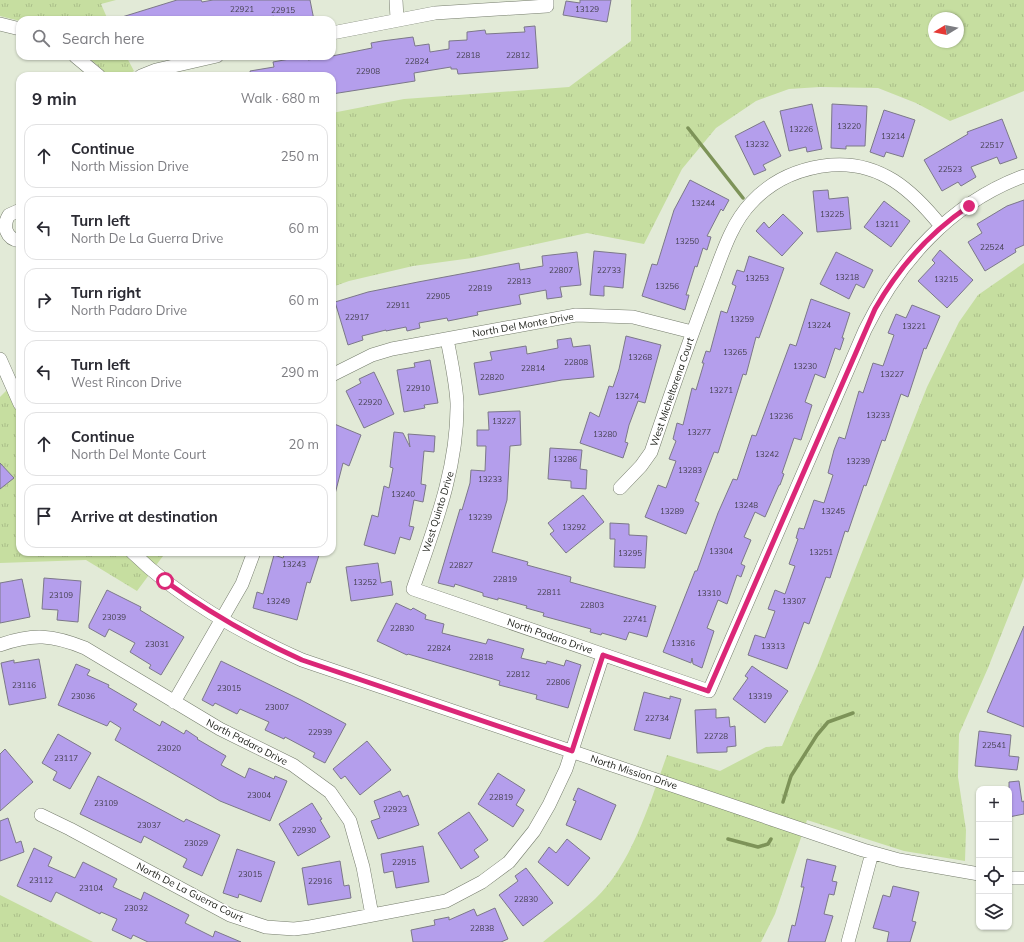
<!DOCTYPE html>
<meta charset="utf-8">
<style>
:root{--surface:#fff;--page:#f2f2f3;--text:#2b2b33;--muted:#7c7c81;--line:#e1e1e2}
body{margin:0;font-family:Mulish,sans-serif;background:var(--page);color:var(--text)}
.controls{position:absolute;right:12px;bottom:12px;display:grid;overflow:hidden;border-radius:8px;box-shadow:0 1px 3px #0004}
.controls button{width:36px;height:36px;display:grid;place-items:center;padding:0;border:0;border-bottom:1px solid var(--line);background:var(--surface);color:var(--text);font:20px sans-serif}
.compass{position:absolute;left:928px;top:12px;width:36px;height:36px;border-radius:50%;background:var(--surface);box-shadow:0 1px 3px #0004;rotate:260deg}
.stop{position:absolute;width:12px;height:12px;margin:-9px;border:3px solid #db2777;border-radius:50%;background:#fff}
.stop.end{background:#db2777;border-color:#fff;box-shadow:0 1px 4px #0008}
.list{margin:0;padding:0;list-style:none}
h2{display:flex;justify-content:space-between;align-items:center;height:52px;margin:0;padding:0 16px;font-size:17px}
h2 small{font-size:13px;font-weight:400;color:var(--muted)}
.list li{display:grid;grid-template-columns:26px 1fr auto;gap:12px;align-items:center;box-sizing:border-box;height:64px;margin:0 8px 8px;padding:0 8px;border:1px solid var(--line);border-radius:12px}
.list b{display:block;font-size:15px;white-space:nowrap}
.list p{margin:0;font-size:13px;white-space:nowrap;color:var(--muted)}
.list em{font-size:13px;font-style:normal;color:var(--muted)}
.icon{flex:none;width:22px;height:22px;fill:none;stroke:currentColor;stroke-width:2;stroke-linecap:round;stroke-linejoin:round}
.map{position:relative;flex:none;width:1024px;height:942px;overflow:hidden}
.search{position:absolute;background:var(--surface);box-shadow:0 1px 3px #0004;left:16px;top:16px;width:320px;height:44px;display:flex;align-items:center;gap:10px;box-sizing:border-box;padding:0 14px;border-radius:12px;color:var(--muted);font-size:15px}
.panel{position:absolute;background:var(--surface);box-shadow:0 1px 3px #0004;left:16px;top:72px;width:320px;height:484px;border-radius:12px}
.map>svg:first-child{display:block}
.grass{fill:url(#grass-tufts);fill-rule:evenodd}
.lines{fill:none;stroke-linecap:round;stroke-linejoin:round}
.stream{stroke:#7d9358;stroke-width:3.5}
.building{fill:#b49eec;stroke:#7c7889}
.minor-casing{stroke:#757c6c;stroke-width:14}
.minor{stroke:#fff;stroke-width:13}
.route{stroke:#db2777;stroke-width:5}
.labels{text-anchor:middle;dominant-baseline:central;stroke-width:3.5;stroke-linejoin:round;paint-order:stroke}
.number-label{font-size:8px;fill:#464252}
.street-label{font-size:10px;fill:#22241e;stroke:#fff}
</style>
<div class="map">
<svg width="1024" height="942" viewBox="0 0 1024 942">
<defs>
<pattern id="grass-tufts" width="24" height="20" patternUnits="userSpaceOnUse"><rect width="24" height="20" fill="#c6dea0"/><path d="M3 7l-1-3M5 7V3M7 7l1-3M15 17l-1-3M17 17v-4M19 17l1-3" fill="none" stroke="#aabe89"/></pattern>
</defs>
<rect width="100%" height="100%" fill="#e2ead7"/>
<!-- grass -->
<path class="grass" d="M0 0H116L101 4 108 20 20 21 0 16Z
M631 0H1024V91L950 121 916 103 878 88 820 87 789 89 756 101 716 128 682 169 644 244 587 233 472 258 413 266 349 281 332 287V113L404 99 569 87 631 41ZM934 18H958V42H934Z
M87 56H126L134 71 126 76H109Z
M1024 263V577L988 668 959 734 958 777 966 830 965 861 904 851 807 820 775 914 761 942H543C560 928 579 914 595 899 632 864 650 802 667 755L720 771 766 747 782 746 818 664 927 387 959 322 978 295Z
M20 377V552H166L137 591 86 560 0 563V397Z
M0 895 93 942H0Z"/>
<g class="lines">
<!-- stream -->
<path class="stream" d="M688 128 743 198
M783 802 791 776 817 735 828 722 853 713
M728 839 758 847 768 844 771 839"/>
</g>
<!-- building -->
<path class="building" d="M177 0H201L202 2 213 0H310L314 20H274V16L251 20H123L122 17Z
M580 0H611L607 22 563 15 566 1 580 3Z
M535 26 538 68 458 74 457 69H451V67L414 73 415 81 332 94V76H251L250 71 274 67 273 62 306 56 308 60 332 56 372 48 371 43 382 41 413 37 415 46 429 44 430 52 449 49V41L467 40V32L485 30 486 34 525 32 524 27Z
M812 104 822 149 807 152 806 147 789 151 780 111Z
M832 104 867 106 865 146H846V149L831 148Z
M884 110 915 120 903 157 886 152 884 157 870 152Z
M1002 119 1017 158 1000 164 997 157 971 167 976 177 961 186 958 182 942 191 924 160 968 134 967 132Z
M764 121 781 156 763 165 766 170 754 175 735 136Z
M690 180 729 200 723 211 721 209 707 236 711 237 707 250 703 248 697 267 695 266 686 295H689L685 310 642 296 652 264 657 265 674 210Z
M828 190 829 199 848 197 851 229 817 232 813 191Z
M1024 200V245L1015 249 1016 252 985 271 968 242 982 233 977 224 1007 206Z
M884 201 910 221 891 247 864 227Z
M783 214 803 233 782 256 756 231 764 222 769 228Z
M940 250 973 280 947 308 918 281 935 263 932 260Z
M594 251 626 254 623 288 604 286V296L590 295Z
M577 252 581 285 560 287 562 297 547 299 546 290 519 295 521 304 477 312 478 315 448 321 447 318 419 323 420 328 407 331 406 327 386 331V330L362 336 363 340 348 345 335 302 368 292 418 282 519 263 520 270 543 266 542 256Z
M836 252 873 270 864 288 856 284 849 299 820 284Z
M749 256 784 268 759 338 756 337 746 375 743 374 718 453 714 452 695 501 699 503 686 534 645 517 658 485 666 488 676 461 669 459 676 441 673 439 677 423 683 425 692 388 696 390 704 363H702L706 351 710 352 721 311 727 313 736 286 732 284 737 270 744 272Z
M811 299 850 313 842 338H844L840 350 835 348 825 378 815 374 805 402 812 405 801 440 794 438 782 473 784 474 780 485H779L765 517 755 512 744 537 751 540 741 564 745 566 741 577 737 575 727 604 718 600 707 628 714 631 702 668 693 664 692 658 691 663 663 652 695 571H697L718 513 733 479 737 480 752 435 756 436 790 344 796 346Z
M912 305 940 316 926 349 924 348 908 397 901 394 885 441 882 440 866 486 864 485 848 532 845 531 830 578 826 577 809 624 804 622 787 669 748 655 755 635 765 638 775 611 768 609 775 590 785 594 795 566 789 564 798 539 796 538 799 528 804 529 814 500 824 503 833 475 828 473 834 450 839 437 845 439 859 391 863 393 873 363 883 366 894 335 888 333 896 314 906 318Z
M626 336 661 345 645 403 638 401 629 425 625 442 628 443 623 458 580 443 590 412 599 417 609 386 613 387 619 369Z
M571 338 573 347 590 345 594 377 562 380 479 395 474 363 492 360 490 352 526 346 527 354 558 348 557 340Z
M430 360 438 403 424 405 425 408 404 412 397 370 415 367 414 363Z
M374 372 394 414 364 428 346 391 361 383 359 379Z
M520 411 521 445 510 446 507 500 492 552 528 562 527 565 571 577 570 582 656 606 647 637 629 632 626 640 602 633 601 635 590 632 591 629 543 616 544 613 526 608 527 606 498 598V600L483 596V593L455 584 454 587 438 583 460 509 462 510 470 483 471 470 485 471 486 446H477V430H489L488 412Z
M332 423 361 435 349 466 343 463 335 494 332 493Z
M394 432 403 433 410 447 408 434 435 436 434 452 424 451 421 484 426 485 423 502 414 500 409 526 414 527 410 540 400 537 395 554 364 545 372 515 378 517 384 486 389 488 393 468 390 467Z
M550 448 582 450 580 469 587 470 586 489 571 488V481L548 479Z
M0 463 14 478 0 489Z
M583 495 604 522 566 553 550 534 554 531 548 523Z
M610 523 629 524V535L647 536 645 568 614 567 615 539H610Z
M285 552H320L310 583 307 582 297 620 253 608 257 592 263 594 274 555 283 558Z
M378 563 381 583 391 581 393 595 351 601 346 567Z
M44 578 81 581 78 622 57 620 58 610 42 609Z
M22 579 30 617 0 623V583Z
M107 590 141 607 140 610 184 637 161 675 149 668 151 665 130 652 135 643 109 629 105 637 89 628V625Z
M396 603 411 610 413 608 426 615 425 619 444 624 442 633 486 644 488 639 524 649 521 658 546 664 547 661 564 666 566 660 581 665 568 708 536 699 537 695 499 685 500 681 408 654 407 655 377 641Z
M1024 626V727L987 712Z
M39 659 46 698 9 705 1 663 14 660V663Z
M221 661 301 700 346 724 325 763 313 757 315 753 285 737 284 739 265 730 269 722 240 709 237 714 215 703 213 706 202 700Z
M76 664 90 670 87 675 109 685 108 687 137 704 133 710 160 726 162 721 184 734 186 730 198 738 197 739 226 756 221 765 245 778 249 768 274 779 275 776 287 781 270 821 220 801 115 740 121 728 110 721 107 726 58 705Z
M752 666 788 691 765 723 733 699 748 678 745 676Z
M644 692 670 699V696L681 699 670 739 634 730Z
M716 709V718L729 717 730 727 735 726 736 746 727 747V752L697 753 695 710Z
M979 731 1011 735 1009 756 1019 757 1017 770 975 766Z
M58 734 91 753 70 789 53 780 57 772 42 763Z
M367 741 391 770 360 795 345 776 341 779 333 769Z
M5 749 33 782 0 811V754Z
M498 773 525 790 516 805 524 810 513 827 478 804Z
M98 776 184 822 186 819 220 835 202 876 183 867 187 859 144 836 141 843 80 814Z
M1019 781 1022 802 1024 801V814L1009 817V782Z
M578 788 616 805 601 840 566 825 576 801 573 800Z
M400 791 403 797 408 795 419 825 378 839 371 821 380 818 374 801Z
M312 803 322 819 320 820 330 837 298 856 279 824Z
M469 812 488 840 474 850 479 857 461 869 438 833Z
M8 818 16 843 21 841 24 852 0 861V821Z
M567 839 590 858 568 886 538 862 549 847 556 853Z
M423 846 429 882 396 888 393 871 384 873 381 854Z
M34 848 52 857 48 866 75 878 83 862 117 879 113 887 141 900 144 892 189 915 185 923 213 937 215 931 241 942H148L133 935 131 939 112 930 117 919 101 912 100 914 56 892 51 902 17 886Z
M237 849 275 862 261 902 239 894 238 898 223 893Z
M807 859 836 866 832 881 837 882 834 895 829 894 824 914 833 916 825 942H788L792 925 795 926 804 887H801Z
M340 861 344 886 349 885 351 898 308 905 302 868Z
M526 868 553 903 523 926 499 895 518 881 515 876Z
M893 886 919 892 912 921 916 922 910 942H887L889 932 873 928 883 895 890 897Z
M495 908 508 939 501 942H413L411 930 435 925 434 920 449 917V920L474 909 477 916Z"/>
<g class="lines">
<defs>
<path id="minor" d="M396 0 397 19
M0 24 20 29
M332 33 435 13 547 6V0
M75 56 99 76
M141 76 156 70 217 56
M20 210 9 215C2 226 6 239 20 241
M447 339C451 360 456 382 457 403 458 468 434 528 413 589L709 691 865 330C899 261 951 203 1024 176
M0 359 20 404
M332 375 372 355 392 349 576 315 633 317 692 332
M620 488 641 466 651 452C670 396 689 341 710 286 721 258 730 225 751 203 772 180 800 168 831 165 880 161 912 190 941 226
M132 552C180 599 240 632 302 660L863 850 899 860 979 874
M0 645C33 633 53 635 85 648L220 729 293 765 330 792 350 821 363 867 372 915
M174 702 242 584 254 552
M41 815 70 829 230 915 266 927 294 929 310 927 446 901 482 882 509 862 534 831 549 805 566 769 603 655
M1009 878H1024
M848 942 872 853"/>
</defs>
<!-- minor casing -->
<use href="#minor" class="minor-casing"/>
<!-- minor -->
<use href="#minor" class="minor"/>
</g>
<g class="lines">
<!-- route -->
<path class="route" d="M165 581C210 613 251 637 302 660L572 751 603 655 708 691 875 309C899 267 929 233 969 206"/>
</g>
<g class="labels">
<!-- number labels -->
<g class="number-label">
<text x="242" y="9">22921</text>
<text x="587" y="9">13129</text>
<text x="283" y="10">22915</text>
<text x="468" y="55">22818</text>
<text x="518" y="55">22812</text>
<text x="417" y="61">22824</text>
<text x="368" y="71">22908</text>
<text x="849" y="126">13220</text>
<text x="801" y="129">13226</text>
<text x="893" y="136">13214</text>
<text x="757" y="144">13232</text>
<text x="992" y="145">22517</text>
<text x="950" y="169">22523</text>
<text x="703" y="203">13244</text>
<text x="832" y="214">13225</text>
<text x="887" y="224">13211</text>
<text x="687" y="241">13250</text>
<text x="992" y="247">22524</text>
<text x="561" y="270">22807</text>
<text x="609" y="270">22733</text>
<text x="847" y="277">13218</text>
<text x="757" y="278">13253</text>
<text x="946" y="279">13215</text>
<text x="519" y="281">22813</text>
<text x="667" y="286">13256</text>
<text x="480" y="288">22819</text>
<text x="438" y="296">22905</text>
<text x="398" y="305">22911</text>
<text x="357" y="317">22917</text>
<text x="742" y="319">13259</text>
<text x="819" y="325">13224</text>
<text x="914" y="326">13221</text>
<text x="735" y="352">13265</text>
<text x="640" y="357">13268</text>
<text x="576" y="362">22808</text>
<text x="805" y="366">13230</text>
<text x="533" y="368">22814</text>
<text x="892" y="374">13227</text>
<text x="492" y="377">22820</text>
<text x="418" y="388">22910</text>
<text x="721" y="390">13271</text>
<text x="627" y="396">13274</text>
<text x="370" y="402">22920</text>
<text x="878" y="415">13233</text>
<text x="781" y="416">13236</text>
<text x="504" y="421">13227</text>
<text x="699" y="432">13277</text>
<text x="605" y="434">13280</text>
<text x="767" y="454">13242</text>
<text x="565" y="459">13286</text>
<text x="858" y="461">13239</text>
<text x="690" y="470">13283</text>
<text x="490" y="479">13233</text>
<text x="403" y="494">13240</text>
<text x="746" y="505">13248</text>
<text x="672" y="511">13289</text>
<text x="833" y="511">13245</text>
<text x="480" y="517">13239</text>
<text x="574" y="527">13292</text>
<text x="721" y="551">13304</text>
<text x="821" y="552">13251</text>
<text x="630" y="553">13295</text>
<text x="294" y="564">13243</text>
<text x="461" y="565">22827</text>
<text x="505" y="579">22819</text>
<text x="365" y="582">13252</text>
<text x="549" y="592">22811</text>
<text x="709" y="593">13310</text>
<text x="61" y="595">23109</text>
<text x="278" y="601">13249</text>
<text x="794" y="601">13307</text>
<text x="592" y="605">22803</text>
<text x="114" y="617">23039</text>
<text x="635" y="619">22741</text>
<text x="402" y="628">22830</text>
<text x="683" y="643">13316</text>
<text x="157" y="644">23031</text>
<text x="773" y="646">13313</text>
<text x="439" y="648">22824</text>
<text x="481" y="657">22818</text>
<text x="518" y="674">22812</text>
<text x="558" y="682">22806</text>
<text x="24" y="685">23116</text>
<text x="229" y="688">23015</text>
<text x="83" y="696">23036</text>
<text x="760" y="696">13319</text>
<text x="277" y="707">23007</text>
<text x="657" y="718">22734</text>
<text x="320" y="732">22939</text>
<text x="716" y="736">22728</text>
<text x="994" y="745">22541</text>
<text x="169" y="748">23020</text>
<text x="66" y="758">23117</text>
<text x="259" y="795">23004</text>
<text x="501" y="797">22819</text>
<text x="106" y="803">23109</text>
<text x="395" y="809">22923</text>
<text x="149" y="825">23037</text>
<text x="304" y="830">22930</text>
<text x="196" y="843">23029</text>
<text x="404" y="862">22915</text>
<text x="250" y="874">23015</text>
<text x="41" y="880">23112</text>
<text x="320" y="881">22916</text>
<text x="91" y="888">23104</text>
<text x="526" y="899">22830</text>
<text x="136" y="908">23032</text>
<text x="482" y="928">22838</text>
</g>
<!-- street labels -->
<g class="street-label">
<text transform="translate(523 325) rotate(-10)">North Del Monte Drive</text>
<text transform="translate(672 392) rotate(-71)">West Micheltorena Court</text>
<text transform="translate(438 512) rotate(-73)">West Quinto Drive</text>
<text transform="translate(550 636) rotate(19)">North Padaro Drive</text>
<text transform="translate(247 742) rotate(27)">North Padaro Drive</text>
<text transform="translate(634 772) rotate(18)">North Mission Drive</text>
<text transform="translate(190 892) rotate(27)">North De La Guerra Court</text>
</g>
</g>
</svg>
<div class="controls">
<button>+</button>
<button>−</button>
<button><svg class="icon" aria-label="locate" viewBox="0 0 24 24"><circle cx="12" cy="12" r="6"/><path d="M12 2v4M12 18v4M2 12h4M18 12h4"/></svg></button>
<button><svg class="icon" aria-label="layers" viewBox="0 0 24 24"><path d="M12 4l9 5-9 5-9-5zM3 14l9 5 9-5"/></svg></button>
</div>
<svg class="compass" viewBox="-18 -18 36 36"><path d="M0-13l5 13h-10z" fill="#e53935"/><path d="M0 13l5-13h-10z" fill="#7c7c81"/></svg>
<div class="stop" style="left:165px;top:581px"></div>
<div class="stop end" style="left:969px;top:206px"></div>
<div class="search"><svg class="icon" aria-label="search" viewBox="0 0 24 24"><circle cx="10" cy="10" r="6"/><path d="M15 15l6 6"/></svg>Search here</div>
<section class="panel">
<h2>9 min<small>Walk · 680 m</small></h2>
<ul class="list">
<li><svg class="icon" aria-label="ahead" viewBox="0 0 24 24"><path d="M12 20V5M6 11l6-6 6 6"/></svg><div><b>Continue</b><p>North Mission Drive</p></div><em>250 m</em></li>
<li><svg class="icon" aria-label="left" viewBox="0 0 24 24"><path d="M17 20v-9H6M10 6l-5 5 5 5"/></svg><div><b>Turn left</b><p>North De La Guerra Drive</p></div><em>60 m</em></li>
<li><svg class="icon" aria-label="right" viewBox="0 0 24 24"><path d="M7 20v-9h11M14 6l5 5-5 5"/></svg><div><b>Turn right</b><p>North Padaro Drive</p></div><em>60 m</em></li>
<li><svg class="icon" aria-label="left" viewBox="0 0 24 24"><path d="M17 20v-9H6M10 6l-5 5 5 5"/></svg><div><b>Turn left</b><p>West Rincon Drive</p></div><em>290 m</em></li>
<li><svg class="icon" aria-label="ahead" viewBox="0 0 24 24"><path d="M12 20V5M6 11l6-6 6 6"/></svg><div><b>Continue</b><p>North Del Monte Court</p></div><em>20 m</em></li>
<li><svg class="icon" aria-label="arrive" viewBox="0 0 24 24"><path d="M6 21V4h12l-3 4 3 4H6"/></svg><div><b>Arrive at destination</b></div></li>
</ul>
</section>
</div>
